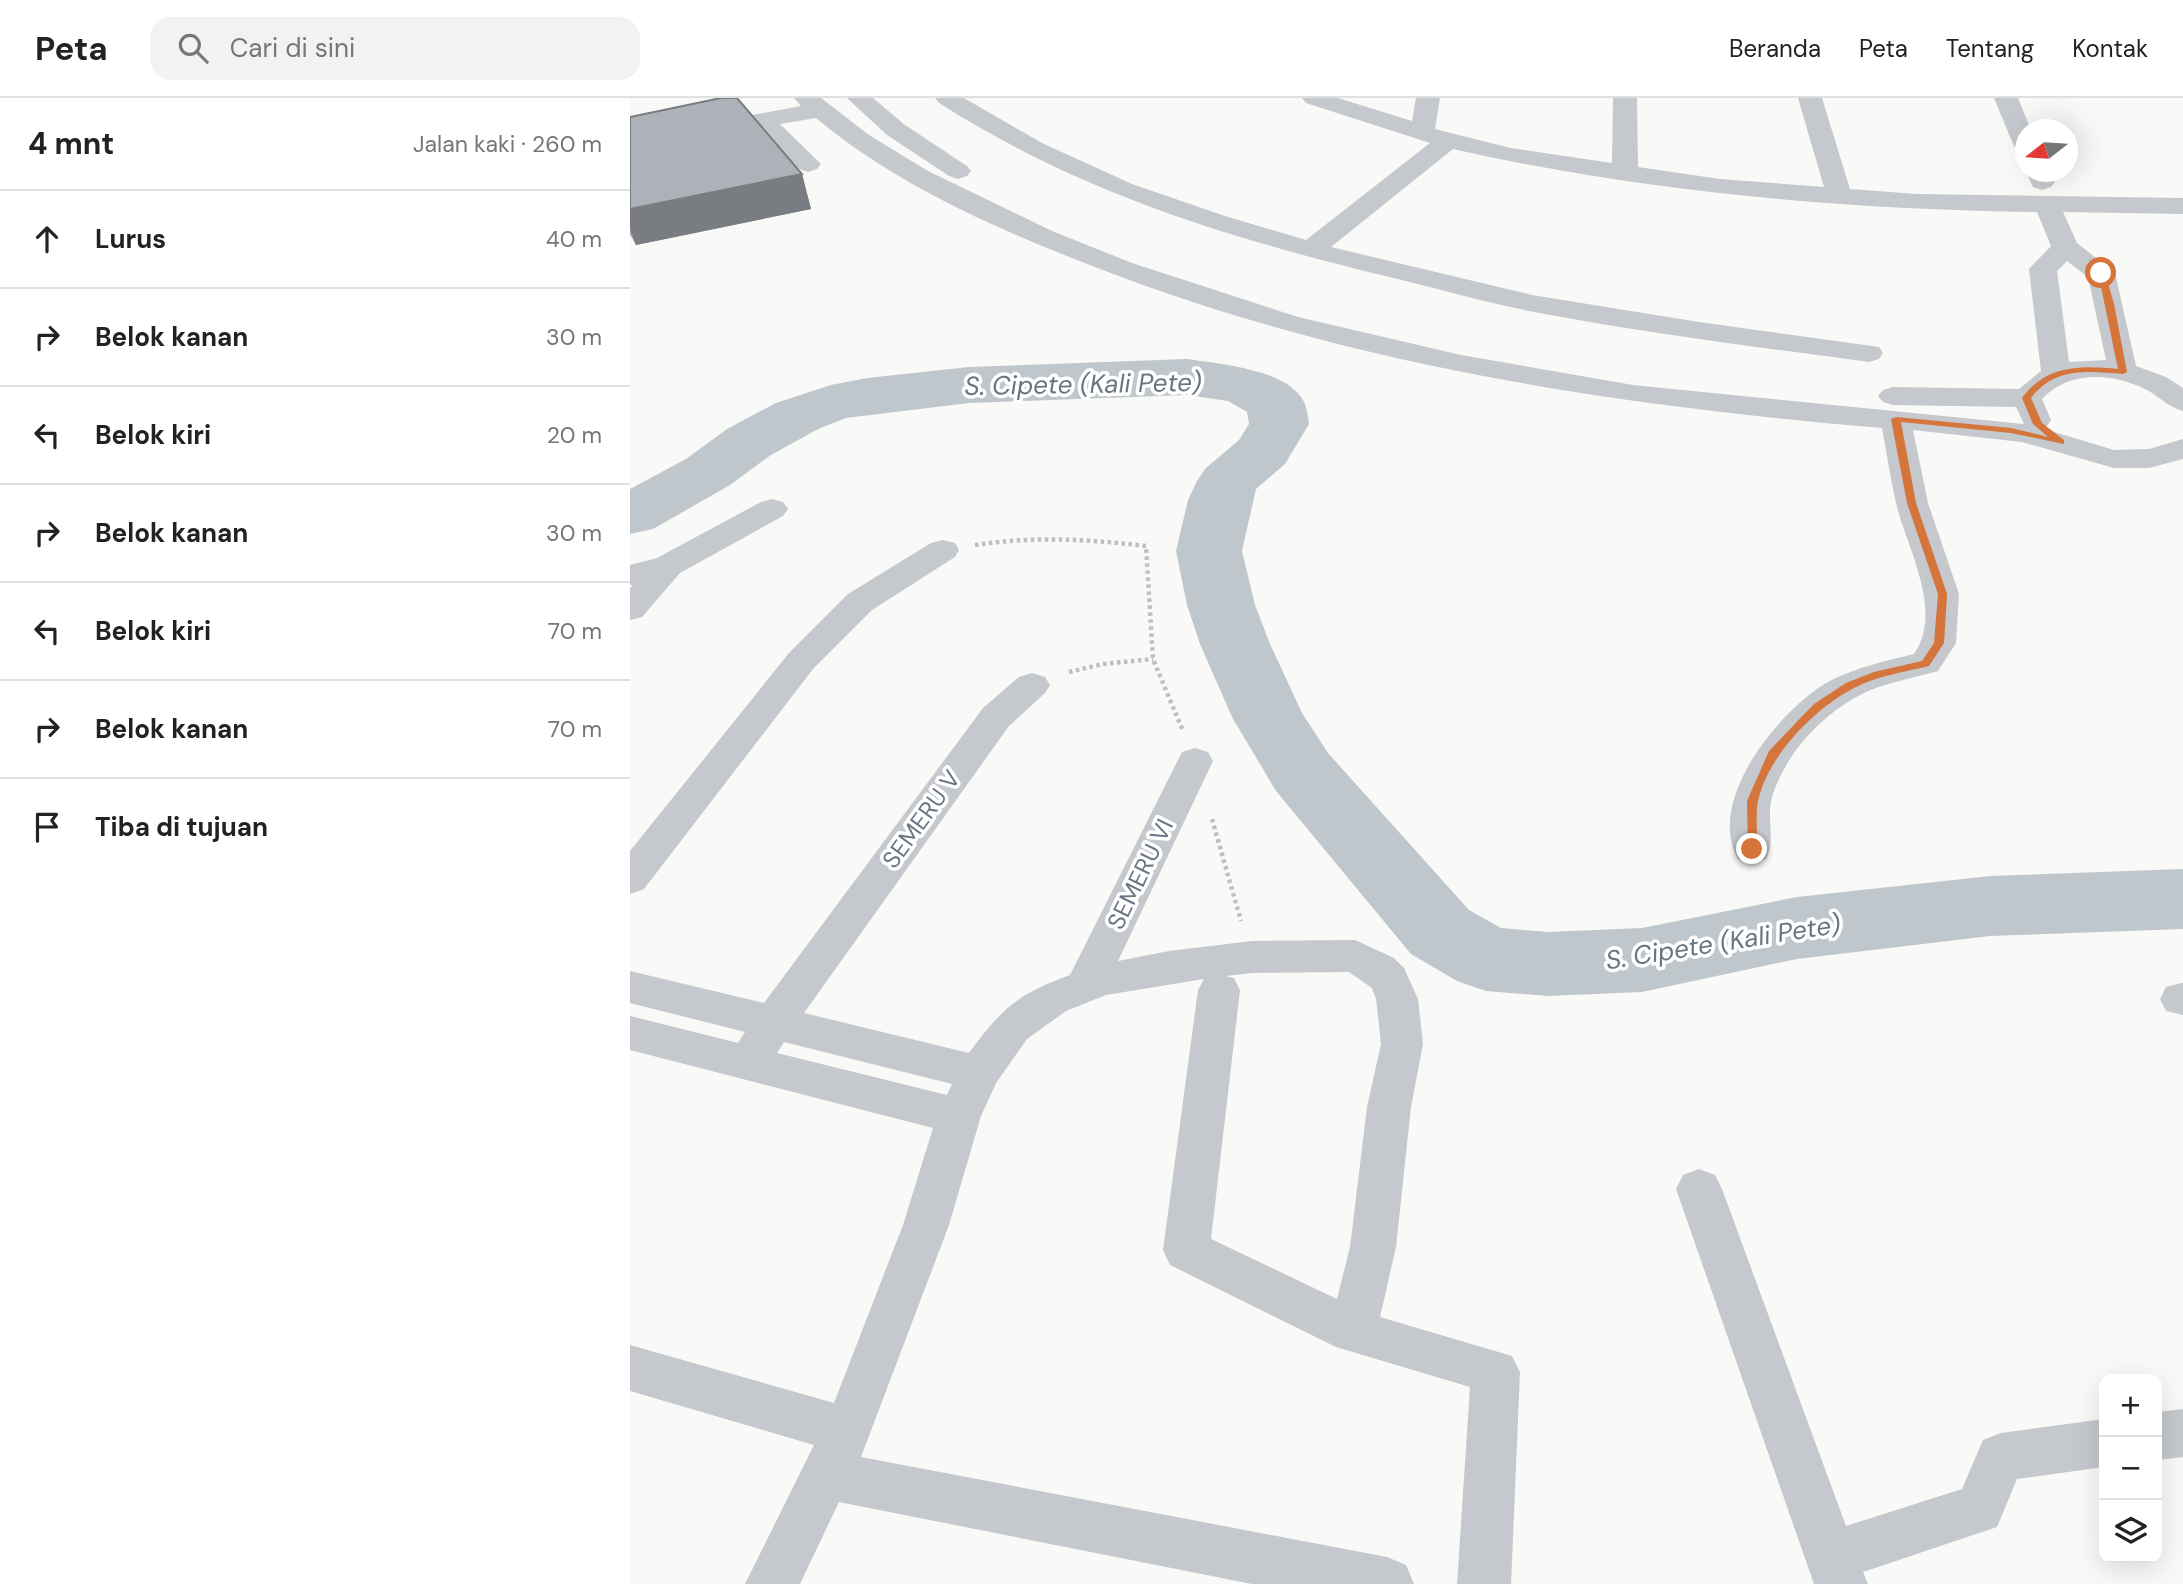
<!DOCTYPE html>
<html lang="id">
<meta charset="utf-8">
<style>
:root{--surface:#fff;--page:#f2f2f2;--text:#222;--muted:#767676;--line:#e0e0e0}
body{margin:0;font-family:"DM Sans",sans-serif;background:var(--page);color:var(--text)}
.controls{position:absolute;right:21px;bottom:21px;display:grid;overflow:hidden;border-radius:14px;box-shadow:0 7px 28px #0002}
.controls button{width:63px;height:63px;display:grid;place-items:center;padding:0;border:0;border-bottom:2px solid var(--line);background:var(--surface);color:var(--text);font:35px sans-serif}
.compass{position:absolute;left:1385px;top:21px;width:63px;height:63px;border-radius:50%;background:var(--surface);box-shadow:0 7px 28px #0002;rotate:253deg}
.stop{position:absolute;width:21px;height:21px;margin:-16px;border:5px solid #d5743b;border-radius:50%;background:#fff}
.stop.end{background:#d5743b;border-color:#fff;box-shadow:0 2px 7px #0008}
.list{margin:0;padding:0;list-style:none}
h2{display:flex;justify-content:space-between;align-items:center;height:91px;margin:0;padding:0 28px;font-size:30px}
h2 small{font-size:23px;font-weight:400;color:var(--muted)}
.list li{display:grid;grid-template-columns:46px 1fr auto;gap:21px;align-items:center;box-sizing:border-box;height:98px;padding:0 28px;border-top:2px solid var(--line)}
.list b{display:block;font-size:26px;white-space:nowrap}
.list em{font-size:23px;font-style:normal;color:var(--muted)}
.icon{flex:none;width:38px;height:38px;fill:none;stroke:currentColor;stroke-width:2;stroke-linecap:round;stroke-linejoin:round}
.map{position:relative;flex:none;width:1553px;height:1486px;overflow:hidden}
header{display:flex;align-items:center;gap:42px;box-sizing:border-box;height:98px;padding:0 35px;background:var(--surface);border-bottom:2px solid var(--line)}
header strong{font-size:33px}
nav{display:flex;gap:38px;margin-inline-start:auto;font-size:24px}
.search{width:490px;height:63px;background:var(--page);display:flex;align-items:center;gap:18px;box-sizing:border-box;padding:0 24px;border-radius:21px;color:var(--muted);font-size:26px}
main{display:flex}
aside{flex:1;background:var(--surface)}
.map>svg:first-child{display:block}
.lines{fill:none;stroke-linecap:round;stroke-linejoin:round}
.river{fill:#c0c7cc;fill-rule:evenodd}
.path{stroke:#bdbfc2;stroke-width:4.5;stroke-dasharray:3.5 3.5;stroke-linecap:butt}
.minor{fill:#c5c8cc;fill-rule:evenodd}
.wall{fill:#95999f}
.shaded-wall{fill:#797d82}
.building{fill:#adb2b9;stroke:#797d82;stroke-width:2}
.route{fill:#d5743b}
.labels{text-anchor:middle;dominant-baseline:central;stroke-width:7;stroke-linejoin:round;paint-order:stroke}
.street-label{font-size:24px;fill:#6b7685;stroke:#fff}
.water-label{font-size:26px;font-style:italic;fill:#677680;stroke:#fff}
</style>
<header>
<strong>Peta</strong>
<div class="search"><svg class="icon" aria-label="search" viewBox="0 0 24 24"><circle cx="10" cy="10" r="6"/><path d="M15 15l6 6"/></svg>Cari di sini</div>
<nav><a>Beranda</a><a>Peta</a><a>Tentang</a><a>Kontak</a></nav>
</header>
<main>
<aside>
<h2>4 mnt<small>Jalan kaki · 260 m</small></h2>
<ul class="list">
<li><svg class="icon" aria-label="ahead" viewBox="0 0 24 24"><path d="M12 20V5M6 11l6-6 6 6"/></svg><div><b>Lurus</b></div><em>40 m</em></li>
<li><svg class="icon" aria-label="right" viewBox="0 0 24 24"><path d="M7 20v-9h11M14 6l5 5-5 5"/></svg><div><b>Belok kanan</b></div><em>30 m</em></li>
<li><svg class="icon" aria-label="left" viewBox="0 0 24 24"><path d="M17 20v-9H6M10 6l-5 5 5 5"/></svg><div><b>Belok kiri</b></div><em>20 m</em></li>
<li><svg class="icon" aria-label="right" viewBox="0 0 24 24"><path d="M7 20v-9h11M14 6l5 5-5 5"/></svg><div><b>Belok kanan</b></div><em>30 m</em></li>
<li><svg class="icon" aria-label="left" viewBox="0 0 24 24"><path d="M17 20v-9H6M10 6l-5 5 5 5"/></svg><div><b>Belok kiri</b></div><em>70 m</em></li>
<li><svg class="icon" aria-label="right" viewBox="0 0 24 24"><path d="M7 20v-9h11M14 6l5 5-5 5"/></svg><div><b>Belok kanan</b></div><em>70 m</em></li>
<li><svg class="icon" aria-label="arrive" viewBox="0 0 24 24"><path d="M6 21V4h12l-3 4 3 4H6"/></svg><div><b>Tiba di tujuan</b></div></li>
</ul>
</aside>
<div class="map">
<svg width="1553" height="1486" viewBox="0 0 1553 1486">
<rect width="100%" height="100%" fill="#f9f9f7"/>
<g class="lines">
<!-- river -->
<path class="river" d="M557 261C589 266 658 271 674 304 677 310 678 319 679 326L655 366 626 391 612 453 625 507 640 546 672 615 698 655 839 812 871 830 918 834 1012 830 1167 799 1360 778 1553 771V831L1360 838 1167 861 1012 894 918 898 856 893 827 883 781 856 646 693 602 619 570 546 557 507 546 453 558 402 567 383 576 370 609 342 619 326 617 314 598 303 557 297 339 305 216 320 188 331 141 357 100 387 23 431 0 436V391L56 361 97 331 146 305 201 287 237 280 339 269Z"/>
<!-- path -->
<path class="path" d="M345 447C403 438 458 441 516 448L523 561 553 633
M439 574 473 566 523 561
M582 721 611 823"/>
<!-- minor -->
<path class="minor" d="M164 0H191L239 37 298 73 422 133 502 165 668 219 831 257 1003 287 1394 326 1386 309 1263 307 1253 304 1248 298 1253 292 1263 289 1389 291 1411 273 1399 171 1421 148 1407 114C1210 111 1014 94 823 51L701 149 902 197 1069 224 1249 249 1253 255 1249 261 1239 264C1127 249 1015 235 904 214 854 204 805 190 755 178 595 139 449 94 309 5L305 0H334L412 45 502 86 595 118 676 142 800 45 676 5 672 0H708L782 23 786 0H810L805 31 881 50 982 65 983 0H1007L1008 69 1090 81 1194 89 1168 0H1192L1220 91 1287 96 1553 100V116L1433 114 1447 145 1485 175 1506 268 1536 279 1553 290V313C1538 309 1529 298 1515 291 1482 275 1439 272 1412 301L1421 322 1417 328 1411 330 1484 352 1519 351 1553 341V361L1519 370H1484L1392 344 1283 332 1298 405 1329 496 1326 545 1308 573C1284 580 1259 584 1236 594 1194 614 1156 654 1142 699 1136 720 1146 742 1136 761L1122 765 1108 761C1075 703 1149 612 1198 584 1224 570 1255 563 1284 556 1314 512 1277 451 1266 405 1260 380 1257 355 1252 330 971 306 701 265 437 158 349 123 259 81 186 20L150 26 191 66 187 71 178 74 169 71 119 22 122 17 171 8ZM1437 163 1458 179 1476 262 1439 264 1427 173Z
M217 0H243L275 27 337 68 341 73 337 78 328 81 319 78 257 37Z
M1364 0H1388L1401 32H1395V53L1386 51 1383 46Z
M1395 72 1419 74 1425 84 1421 89 1412 92 1403 89Z
M142 401 153 404 158 411 153 418 50 475 12 519 0 522V490L3 487H0V467L27 460 131 404Z
M313 442 325 445 329 452 325 459 242 512 183 571 14 791 0 796V753L159 555 218 496 301 445Z
M402 575 415 579 420 587 415 595 379 628 174 915 339 955C372 910 388 896 440 877L552 654 565 650 578 654 583 663 488 863 539 853 622 843 725 842 764 860 774 870 788 901 793 946 781 1009 766 1149 750 1219 882 1258 890 1274 881 1486H827L840 1289 706 1249 540 1167 533 1152 568 892 574 881 476 897 436 913 397 941 366 985 351 1018 319 1127 231 1359 757 1459 776 1467 784 1486H622L209 1404 170 1486H115L184 1347 0 1293V1247L204 1305 273 1127 303 1030 0 952V918L108 945 115 934 0 905V873L134 905 353 610 389 579ZM719 874 742 890 746 901 751 946 737 1009 720 1149 707 1201 581 1141 610 892 604 880 596 878 622 875ZM154 944 322 986 317 997 147 955Z
M1551 885H1553V917L1536 913 1530 901 1536 889Z
M1069 1071 1085 1077 1092 1091 1216 1428 1332 1391 1353 1342 1371 1335 1474 1321V1369L1387 1381 1367 1429 1233 1474 1238 1486H1184L1046 1091 1053 1077Z
M1553 1311V1359L1527 1362V1314Z"/>
</g>
<!-- wall -->
<path class="wall" d="M0 19 172 76 181 111 6 147 0 136Z"/>
<!-- shaded-wall -->
<path class="shaded-wall" d="M172 76 181 111 6 147 0 130V111Z"/>
<!-- building -->
<path class="building" d="M91 0H107L172 76 0 111V19Z"/>
<!-- route -->
<path class="route" d="M1468 174 1475 175 1484 206 1497 274 1493 276C1458 273 1424 269 1401 300L1412 325 1434 342V346L1381 335 1271 324 1286 405 1317 496 1314 545 1299 568C1274 574 1246 578 1222 591 1183 612 1138 658 1128 703 1125 718 1128 736 1127 751L1122 756 1118 754 1117 703 1139 653 1184 606 1216 585 1244 574 1292 563 1304 545 1308 496 1277 405 1261 321 1266 319 1381 330 1418 339 1403 326 1392 300C1416 267 1450 267 1488 271Z"/>
<g class="labels">
<!-- street labels -->
<g class="street-label">
<text transform="translate(291 721) rotate(-54)">SEMERU V</text>
<text transform="translate(510 776) rotate(-64)">SEMERU VI</text>
</g>
<!-- water labels -->
<g class="water-label">
<text transform="translate(453 286) rotate(-1)">S. Cipete (Kali Pete)</text>
<text transform="translate(1093 844) rotate(-9)">S. Cipete (Kali Pete)</text>
</g>
</g>
</svg>
<div class="controls">
<button>+</button>
<button>−</button>
<button><svg class="icon" aria-label="layers" viewBox="0 0 24 24"><path d="M12 4l9 5-9 5-9-5zM3 14l9 5 9-5"/></svg></button>
</div>
<svg class="compass" viewBox="-18 -18 36 36"><path d="M0-13l5 13h-10z" fill="#e53935"/><path d="M0 13l5-13h-10z" fill="#767676"/></svg>
<div class="stop" style="left:1471px;top:175px"></div>
<div class="stop end" style="left:1122px;top:751px"></div>
</div>
</main>
